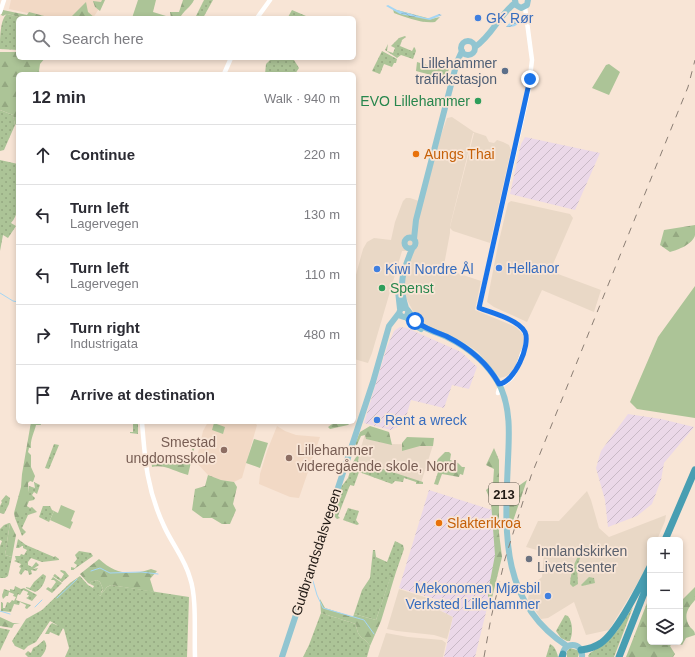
<!DOCTYPE html>
<meta charset="utf-8">
<style>
:root{--surface:#fff;--page:#f2f2f3;--text:#2b2b33;--muted:#7c7c81;--line:#e1e1e2}
body{margin:0;font-family:Helvetica,sans-serif;background:var(--page);color:var(--text)}
.controls{position:absolute;right:12px;bottom:12px;display:grid;overflow:hidden;border-radius:6px;box-shadow:0 2px 6px #0003}
.controls button{width:36px;height:36px;display:grid;place-items:center;padding:0;border:0;border-bottom:1px solid var(--line);background:var(--surface);color:var(--text);font:20px sans-serif}
.stop{position:absolute;width:12px;height:12px;margin:-9px;border:3px solid #1a73e8;border-radius:50%;background:#fff}
.stop.end{background:#1a73e8;border-color:#fff;box-shadow:0 1px 4px #0008}
.list{margin:0;padding:0;list-style:none}
h2{display:flex;justify-content:space-between;align-items:center;height:52px;margin:0;padding:0 16px;font-size:17px}
h2 small{font-size:13px;font-weight:400;color:var(--muted)}
.list li{display:grid;grid-template-columns:26px 1fr auto;gap:12px;align-items:center;box-sizing:border-box;height:60px;padding:0 16px;border-top:1px solid var(--line)}
.list b{display:block;font-size:15px;white-space:nowrap}
.list p{margin:0;font-size:13px;white-space:nowrap;color:var(--muted)}
.list em{font-size:13px;font-style:normal;color:var(--muted)}
.icon{flex:none;width:22px;height:22px;fill:none;stroke:currentColor;stroke-width:2;stroke-linecap:round;stroke-linejoin:round}
.map{position:relative;flex:none;width:695px;height:657px;overflow:hidden}
.search{position:absolute;background:var(--surface);box-shadow:0 2px 6px #0003;left:16px;top:16px;width:340px;height:44px;display:flex;align-items:center;gap:10px;box-sizing:border-box;padding:0 14px;border-radius:6px;color:var(--muted);font-size:15px}
.panel{position:absolute;background:var(--surface);box-shadow:0 2px 6px #0003;left:16px;top:72px;width:340px;height:352px;border-radius:6px}
.map>svg:first-child{display:block}
.commercial{fill:#e9d8c6;fill-rule:evenodd}
.industrial{fill:url(#industrial-furrows)}
.built{fill:#f2d9c5}
.grass{fill:url(#grass-dots)}
.forest{fill:url(#forest-firs)}
.green{fill:#acc497}
.water{fill:url(#water-waves)}
.lines{fill:none;stroke-linecap:round;stroke-linejoin:round}
.stream{stroke:#a4d6f4;stroke-width:1}
.minor{stroke:#fff;stroke-width:4.5}
.major{stroke:#91c5d1;stroke-width:6}
.highway{stroke:#489eb2;stroke-width:7}
.rail{stroke:#8b7e74;stroke-width:1;stroke-dasharray:7 7;stroke-linecap:butt}
.route{stroke:#1a73e8;stroke-width:5}
.shop-dot{fill:#3f7fe0;stroke:#f8e5d6;stroke-width:1.5}
.service-dot{fill:#5c6f8a;stroke:#f8e5d6;stroke-width:1.5}
.leisure-dot{fill:#2e9e5b;stroke:#f8e5d6;stroke-width:1.5}
.food-dot{fill:#e8710a;stroke:#f8e5d6;stroke-width:1.5}
.education-dot{fill:#8d6e63;stroke:#f8e5d6;stroke-width:1.5}
.worship-dot{fill:#6b7280;stroke:#f8e5d6;stroke-width:1.5}
.labels{text-anchor:middle;dominant-baseline:central;stroke-width:3.5;stroke-linejoin:round;paint-order:stroke}
.shield{fill:#f8e5d6;stroke:#61564e;stroke-width:1}
.shield-label{font-size:13px;font-weight:bold;fill:#201914}
.shop-label{font-size:14px;fill:#366cbe;stroke:#f8e5d6;text-anchor:start}
.service-label{font-size:14px;fill:#4e5e75;stroke:#f8e5d6;text-anchor:end}
.leisure-label{font-size:14px;fill:#27864d;stroke:#f8e5d6;text-anchor:end}
.food-label{font-size:14px;fill:#c56008;stroke:#f8e5d6;text-anchor:start}
.education-label{font-size:14px;fill:#785e54;stroke:#f8e5d6;text-anchor:end}
.worship-label{font-size:14px;fill:#5b616d;stroke:#f8e5d6;text-anchor:start}
.street-label{font-size:14px;fill:#201914;stroke:#f8e5d6}
</style>
<div class="map">
<svg width="695" height="657" viewBox="0 0 695 657">
<defs>
<pattern id="industrial-furrows" width="10" height="10" patternUnits="userSpaceOnUse"><rect width="10" height="10" fill="#ebd8e8"/><path d="M-1 1l2-2M0 10L10 0M9 11l2-2" fill="none" stroke="#c9b9c6"/></pattern>
<pattern id="grass-dots" width="8" height="8" patternUnits="userSpaceOnUse"><rect width="8" height="8" fill="#acc497"/><path d="M2 2h.1M6 6h.1" fill="none" stroke="#94a881" stroke-width="1.8" stroke-linecap="round"/></pattern>
<pattern id="forest-firs" width="22" height="20" patternUnits="userSpaceOnUse"><rect width="22" height="20" fill="#acc497"/><path d="M5 1l3.5 6h-7zM16 11l3.5 6h-7z" fill="#94a881"/></pattern>
<pattern id="water-waves" width="16" height="10" patternUnits="userSpaceOnUse"><rect width="16" height="10" fill="#a4d6f4"/><path d="M0 5q4-4 8 0t8 0" fill="none" stroke="#8db7d0"/></pattern>
</defs>
<rect width="100%" height="100%" fill="#f8e5d6"/>
<!-- commercial -->
<path class="commercial" d="M452 117 474 132 486 136 489 142 494 143 497 140 503 142 509 145 511 150 490 243 453 231 450 228V233L444 265V267L450 268 454 272 481 281 475 310 516 327 523 334 524 343 515 368 507 376 500 378 478 352 466 344 424 325 415 315 404 294V280L412 251H402L372 353 368 363 354 359V282L363 249 367 242 374 238 391 240 395 222 403 201 406 198H410L422 202 441 135 447 118ZM473 133H474L450 227V226Z
M511 201 570 214 573 218 550 271 601 290 594 312 542 290 527 322 494 307 487 302 498 245 508 203Z
M365 434 391 444 433 445 421 483 357 461Z
M587 491 591 500 599 528 609 537 666 515 665 521 657 540H650V559L645 571 609 630 586 635 574 602 548 618 541 619 528 599 530 587 542 577 544 552 526 547 538 521H559Z
M399 589 434 600 439 610 453 617 447 639 434 635 397 631 387 629Z
M386 633 408 637 442 640 446 643 443 657H378Z"/>
<!-- industrial -->
<path class="industrial" d="M525 137 600 153 575 210 510 194 521 144Z
M400 327 407 328 461 352 477 367 469 389 452 385 444 408 411 400 406 417 402 425 391 430 364 423 387 347 394 331Z
M628 414 661 419 694 427 664 463 661 480 652 504 637 516 608 527 605 500 596 468 601 451Z
M429 490 492 510 496 555 488 604 475 657H444L453 617 440 610 435 599 399 588Z"/>
<!-- built -->
<path class="built" d="M11 0H103L102 4 93 18H50L9 9Z
M208 422H254L257 425 242 478 234 482 221 480 208 475 196 462 203 431Z
M277 426 285 431 296 435 320 437 299 498 290 497 259 484 260 474 267 451Z"/>
<!-- grass -->
<path class="grass" d="M204 0H213L203 18H195Z
M292 10 306 16 305 18H290L288 17Z
M7 14 24 18H18V50L0 49C0 39 0 19 7 14Z
M405 36 406 37 402 40 400 46 412 51 414 47 415 48 416 51 413 59 401 55 397 58 385 50 388 44 387 51 393 53 395 48 391 46 399 38Z
M382 51 397 59 396 63H394L392 67 384 64 380 74 372 71Z
M272 58H290L294 60 299 68 295 74H265L266 64Z
M0 110 13 115 15 125 4 150 0 151Z
M0 160 18 164C18 181 23 211 11 223L16 226 8 238 3 235 0 251Z
M133 422H138V434L130 433V432H133Z
M54 444 59 445 49 469 45 468Z
M358 454 359 456 358 461 423 482V484H416V482L404 478 403 482 395 481 392 484 359 472 354 486 350 485 338 516 340 518 337 519 334 516V513L341 487 348 478 353 462Z
M34 482 40 485 37 494 34 492 32 495 35 498 34 500 29 501 27 506 30 508 32 507 37 512 28 515 22 528 26 532 22 536 15 518H16C28 503 26 505 29 486L35 488Z
M6 495 10 498 9 504 4 514 0 513V506L2 502 1 501Z
M43 506H50L52 510 54 511 49 522 39 517Z
M348 508 359 511 356 520 359 524 357 525 343 520Z
M9 523H10L5 555 12 557 8 576 5 578H0V546L2 541 0 540V529L4 525Z
M18 539 26 545 54 557 55 556 59 559V560L42 562 31 558 28 562V565L32 567 36 562 35 561 39 565 33 569 38 568 36 571 31 570 32 574 29 575 28 571 25 570 21 575 19 573 21 568 19 567 21 564 14 561 16 560 15 556H20L21 554 24 555 27 550 23 548V546H22L19 548H16Z
M395 541 403 545 404 549 396 572 392 573 376 620 354 614 362 590 370 578 373 550H375L376 557 387 562Z
M586 546 589 547C576 559 577 567 578 584L573 587 570 584C571 570 576 556 586 546Z
M79 551 91 553 93 556 73 570H71V567L75 568 77 565 74 563 77 559 75 555Z
M61 570 65 571 69 576 62 582 53 576 55 574 61 579 64 574 60 571Z
M43 574 46 576C45 582 41 590 35 592L26 588V587L30 588 34 582Z
M80 576 88 585 93 588 94 586 90 584 91 582 97 580 100 582 103 589 99 596H100L107 587 111 585 189 597 187 657H65L69 648 64 629 50 621 36 642 28 646 24 650 15 646 12 641 26 619 42 610 70 583Z
M53 577 62 583 52 593 46 589 48 587 51 589 56 582 54 580H51Z
M589 577 594 578 595 583 582 586 581 585Z
M15 586 21 589 24 588 37 595 32 601 26 598 28 597 29 595H27L28 592 23 590 20 595 18 594 16 600 31 605 27 609 25 608 26 605 20 602 19 605 14 604 11 612 1 611V602L3 603V608H5L7 602 10 603 12 600 14 601 16 597 13 596 14 594 9 592 8 596H6L3 599 2 596 4 589 10 591V589L14 590Z
M633 607 614 657H589L588 656 590 653 606 643 617 631Z
M321 613 356 624C358 640 363 635 370 646L367 657H303L309 645Z
M565 615 568 616C573 623 573 633 570 641H567L561 638 556 631Z
M52 623 63 628 59 636 50 632 49 634H45L50 625Z
M0 628 10 630 0 651Z
M44 640C49 646 45 652 41 657H28L25 654 28 651 31 653 33 648 37 646Z
M550 644C555 646 557 652 558 657H546Z
M570 648 577 650 579 653 578 657H567V651Z"/>
<!-- forest -->
<path class="forest" d="M102 0H105L100 11 95 7 93 1 101 2Z
M183 0H194C191 7 183 11 180 18H171L170 12H179Z
M86 2 88 12 95 18H68H70Z
M393 9 431 19 440 17 435 22C423 24 405 17 394 13Z
M3 10 27 15 29 12 52 18H24L7 14 3 16 1 15Z
M0 52H18V58H45L40 64 39 71 40 74H18V122L15 125 13 115 0 110Z
M695 225C695 228 695 232 695 235 693 244 678 250 670 252L660 245 664 230Z
M31 422H40L41 425H36C34 433 30 440 31 448H29L28 452 31 455V467L35 476 33 482 30 481 28 483C29 494 29 516 15 518L14 513 21 487 22 474Z
M335 422H351L348 425 330 429 328 427Z
M370 426 389 432 392 445 366 439 365 435 361 436 357 445 355 444 360 432Z
M407 437 434 438 433 446H420L402 451V443Z
M195 438 196 441 188 475C175 472 165 464 152 467L151 459 155 456C164 459 181 468 189 461Z
M494 448 499 460V533L502 557 491 602 488 598V592L495 555 491 502 486 490 493 484 494 469 486 465Z
M445 452H449L451 454 450 460 458 463 462 467H465L463 475 460 474 459 477 442 474 438 485 434 484 438 472 433 470 438 459Z
M208 475 221 480 234 482 237 487 233 504 236 510 230 524H222L212 518H203L192 510 195 489 205 486Z
M527 480 510 530 508 523 509 486 517 487Z
M10 523 16 535 12 557 5 555Z
M99 559C115 574 130 576 151 569L157 571 150 579 154 592 111 585 107 587 100 596 97 595 102 592 103 589 100 582 97 580 91 582 90 584 88 583 80 574Z
M392 572H396L381 621 370 646C363 635 358 640 356 624L321 613 320 599 325 608 353 617 354 614 376 620Z
M695 587V600C687 609 683 616 690 627 693 630 695 631 695 635L686 638 682 645 676 642H680V602Z
M647 603H650V642H674L670 646 675 654 673 657H626Z
M0 617 13 623H20L14 624 12 628 0 626Z"/>
<!-- green -->
<path class="green" d="M138 0H156L153 12 166 16 165 18H132Z
M417 62 430 66 431 64 449 69 446 78V79L416 71Z
M609 64 620 72 609 95 592 88 606 65Z
M695 286V418L637 409 630 402 658 337Z
M214 423 225 427 223 434 212 430Z
M254 439 268 443 260 468 246 463Z
M61 505 75 511 71 521 73 522 70 529 50 520 54 511 58 513Z"/>
<!-- water -->
<path class="water" d="M388 5 397 10 426 18H429L439 14 442 15 430 20 400 14 386 6Z
M514 20 517 21 519 20 520 22C515 27 513 27 506 27L511 21Z"/>
<g class="lines">
<!-- stream -->
<path class="stream" d="M0 293 13 301 18 302
M91 571 100 568 110 573 141 572 158 574
M313 581 317 595 323 608 364 620 374 634
M57 598 77 579
M35 607 42 600
M0 611 10 614"/>
<!-- minor -->
<path class="minor" d="M0 12 4 0
M257 18 270 0
M224 74 231 58
M498 393C499 384 507 383 512 377 517 370 520 361 522 354 525 348 528 339 525 333 519 320 491 312 479 308L528 93 532 60 525 7
M142 422C145 461 147 490 164 526 172 544 185 559 190 578 197 598 194 634 195 657"/>
<!-- major -->
<path class="major" d="M515 0 516 5 521 8 527 5 528 0
M461 48a7 7 0 1 1 14 0a7 7 0 1 1-14 0Z
M475 47C492 36 499 15 515 3
M404.5 243a5.5 5.5 0 1 1 11 0a5.5 5.5 0 1 1-11 0Z
M414 239 416 220 453 77 457 62 462 51
M398 291 400 309
M406 308C398 284 403 271 412 249
M408 313 407 316 404 317 401 316 399 313 401 308H406C411 313 413 320 419 324 427 330 438 333 447 337 469 348 490 365 501 388 511 411 509 436 508 460 505 531 499 602 567 646
M406 317 412 324 421 329
M282 657 373 382 389 326 399 313
M563 657C561 641 584 641 582 657"/>
<!-- highway -->
<path class="highway" d="M665 540 695 470
M581 650C589 649 595 647 601 643 618 631 640 586 650 567
M562 657 563 654
M619 657 650 578"/>
<!-- rail -->
<path class="rail" d="M484 657 491 618 505 559 531 476 688 87 695 60"/>
</g>
<g class="lines">
<!-- route -->
<path class="route" d="M415 321C424 328 435 332 446 336 468 347 487 362 499 384 514 383 531 345 525 332 519 320 491 312 479 308L530 79"/>
</g>
<!-- markers -->
<g class="shop-dot">
<circle cx="478" cy="18" r="4"/>
<circle cx="499" cy="268" r="4"/>
<circle cx="377" cy="269" r="4"/>
<circle cx="377" cy="420" r="4"/>
<circle cx="548" cy="596" r="4"/>
</g>
<circle class="service-dot" cx="505" cy="71" r="4"/>
<g class="leisure-dot">
<circle cx="478" cy="101" r="4"/>
<circle cx="382" cy="288" r="4"/>
</g>
<g class="food-dot">
<circle cx="416" cy="154" r="4"/>
<circle cx="439" cy="523" r="4"/>
</g>
<g class="education-dot">
<circle cx="224" cy="450" r="4"/>
<circle cx="289" cy="458" r="4"/>
</g>
<circle class="worship-dot" cx="529" cy="559" r="4"/>
<g class="labels">
<!-- shield labels -->
<rect class="shield" x="489" y="483" width="30" height="22" rx="3"/>
<g class="shield-label">
<text x="504" y="494">213</text>
</g>
<!-- shop labels -->
<g class="shop-label">
<text x="486" y="18">GK Rør</text>
<text x="507" y="268">Hellanor</text>
<text x="385" y="269">Kiwi Nordre Ål</text>
<text x="385" y="420">Rent a wreck</text>
<text x="540" y="588" text-anchor="end">Mekonomen Mjøsbil<tspan x="540" dy="16">Verksted Lillehammer</tspan></text>
</g>
<!-- service labels -->
<g class="service-label">
<text x="497" y="63">Lillehammer<tspan x="497" dy="16">trafikkstasjon</tspan></text>
</g>
<!-- leisure labels -->
<g class="leisure-label">
<text x="470" y="101">EVO Lillehammer</text>
<text x="390" y="288" text-anchor="start">Spenst</text>
</g>
<!-- food labels -->
<g class="food-label">
<text x="424" y="154">Aungs Thai</text>
<text x="447" y="523">Slakterikroa</text>
</g>
<!-- education labels -->
<g class="education-label">
<text x="216" y="442">Smestad<tspan x="216" dy="16">ungdomsskole</tspan></text>
<text x="297" y="450" text-anchor="start">Lillehammer<tspan x="297" dy="16">videregående skole, Nord</tspan></text>
</g>
<!-- worship labels -->
<g class="worship-label">
<text x="537" y="551">Innlandskirken<tspan x="537" dy="16">Livets senter</tspan></text>
</g>
<!-- street labels -->
<g class="street-label">
<text transform="translate(316 552) rotate(-72)">Gudbrandsdalsvegen</text>
</g>
</g>
</svg>
<div class="controls">
<button>+</button>
<button>−</button>
<button><svg class="icon" aria-label="layers" viewBox="0 0 24 24"><path d="M12 4l9 5-9 5-9-5zM3 14l9 5 9-5"/></svg></button>
</div>
<div class="stop" style="left:415px;top:321px"></div>
<div class="stop end" style="left:530px;top:79px"></div>
<div class="search"><svg class="icon" aria-label="search" viewBox="0 0 24 24"><circle cx="10" cy="10" r="6"/><path d="M15 15l6 6"/></svg>Search here</div>
<section class="panel">
<h2>12 min<small>Walk · 940 m</small></h2>
<ul class="list">
<li><svg class="icon" aria-label="ahead" viewBox="0 0 24 24"><path d="M12 20V5M6 11l6-6 6 6"/></svg><div><b>Continue</b></div><em>220 m</em></li>
<li><svg class="icon" aria-label="left" viewBox="0 0 24 24"><path d="M17 20v-9H6M10 6l-5 5 5 5"/></svg><div><b>Turn left</b><p>Lagervegen</p></div><em>130 m</em></li>
<li><svg class="icon" aria-label="left" viewBox="0 0 24 24"><path d="M17 20v-9H6M10 6l-5 5 5 5"/></svg><div><b>Turn left</b><p>Lagervegen</p></div><em>110 m</em></li>
<li><svg class="icon" aria-label="right" viewBox="0 0 24 24"><path d="M7 20v-9h11M14 6l5 5-5 5"/></svg><div><b>Turn right</b><p>Industrigata</p></div><em>480 m</em></li>
<li><svg class="icon" aria-label="arrive" viewBox="0 0 24 24"><path d="M6 21V4h12l-3 4 3 4H6"/></svg><div><b>Arrive at destination</b></div></li>
</ul>
</section>
</div>
